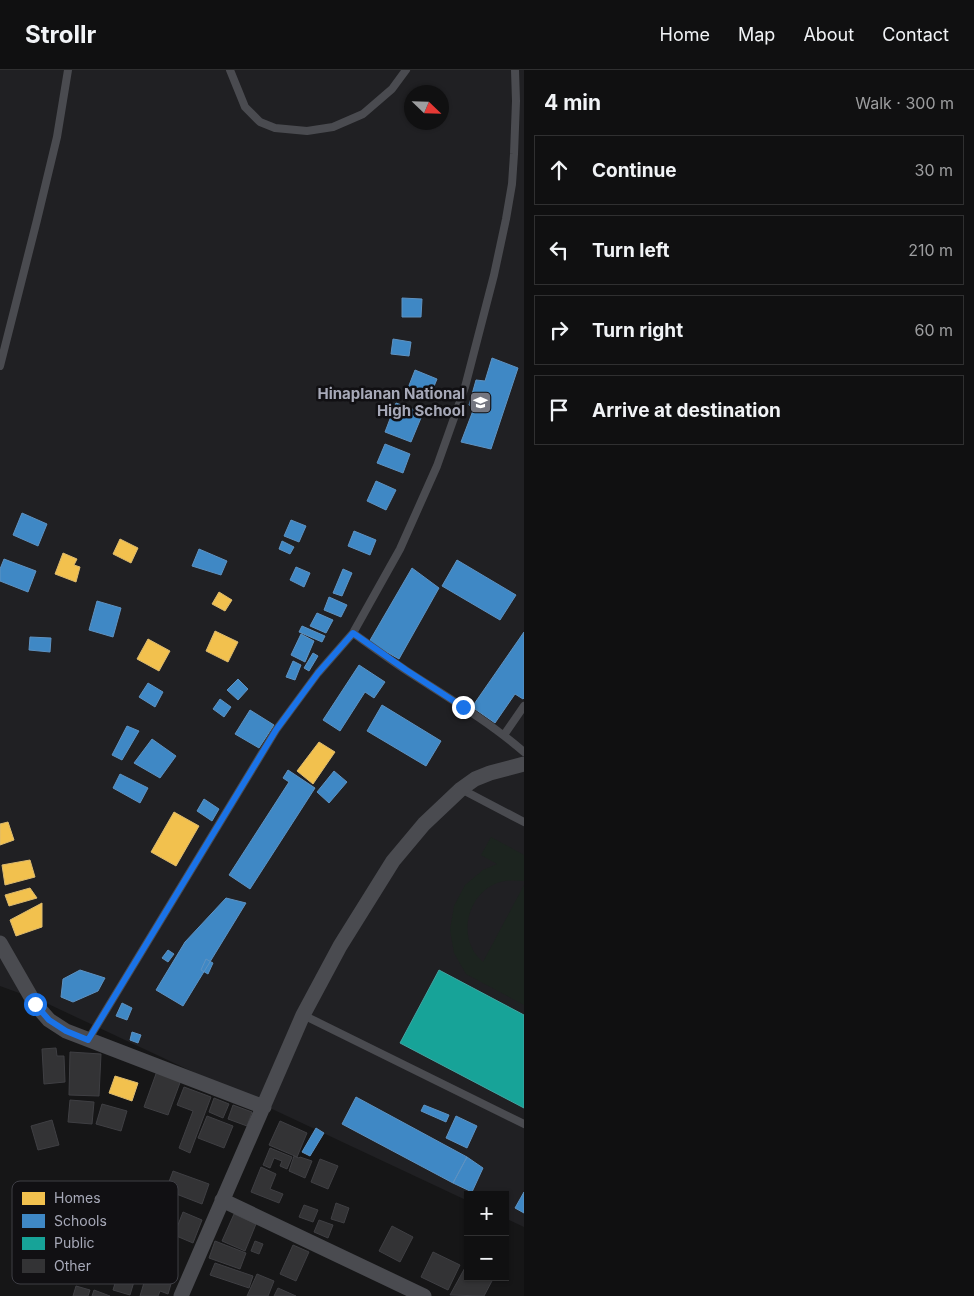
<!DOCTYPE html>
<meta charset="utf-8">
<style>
:root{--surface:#101011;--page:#19191a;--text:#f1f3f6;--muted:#9c9d9f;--line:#303031}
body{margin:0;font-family:Inter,sans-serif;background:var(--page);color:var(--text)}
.controls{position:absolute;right:15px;bottom:15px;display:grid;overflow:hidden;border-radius:0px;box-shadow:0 1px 4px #0004}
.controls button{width:45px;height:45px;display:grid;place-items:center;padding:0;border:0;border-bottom:1px solid var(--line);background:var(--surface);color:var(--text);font:25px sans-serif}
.compass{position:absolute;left:404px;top:15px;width:45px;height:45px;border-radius:50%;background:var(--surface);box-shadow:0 1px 4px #0004;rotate:113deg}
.stop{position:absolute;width:15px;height:15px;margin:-11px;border:4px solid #1a73e8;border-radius:50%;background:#fff}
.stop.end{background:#1a73e8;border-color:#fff;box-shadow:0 1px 5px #0008}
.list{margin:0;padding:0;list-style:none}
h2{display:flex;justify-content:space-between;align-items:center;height:65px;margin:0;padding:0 20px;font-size:21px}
h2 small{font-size:16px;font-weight:400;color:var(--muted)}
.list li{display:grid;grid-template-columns:32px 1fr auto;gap:15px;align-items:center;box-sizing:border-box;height:70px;margin:0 10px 10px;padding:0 10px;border:1px solid var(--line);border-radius:0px}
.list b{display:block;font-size:19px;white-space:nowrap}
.list em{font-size:16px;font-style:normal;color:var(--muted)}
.icon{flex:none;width:28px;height:28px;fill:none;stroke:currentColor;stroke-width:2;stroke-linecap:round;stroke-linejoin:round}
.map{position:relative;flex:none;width:524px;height:1226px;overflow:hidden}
header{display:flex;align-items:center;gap:30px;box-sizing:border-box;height:70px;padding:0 25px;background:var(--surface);border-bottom:1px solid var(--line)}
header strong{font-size:24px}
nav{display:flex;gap:28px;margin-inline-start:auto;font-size:18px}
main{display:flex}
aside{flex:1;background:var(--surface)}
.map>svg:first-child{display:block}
.built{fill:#202023;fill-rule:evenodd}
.green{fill:#1c241f}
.homes{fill:#f2c14e;stroke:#dcba6e}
.schools{fill:#3f88c5;stroke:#5e92c1}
.public{fill:#17a398;stroke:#42a5a2}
.building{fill:#333335;stroke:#3f3f43}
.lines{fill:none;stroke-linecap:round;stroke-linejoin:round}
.lane{stroke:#4a4b50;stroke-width:8}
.street{stroke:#4a4b50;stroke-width:15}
.route{stroke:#1a73e8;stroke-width:6}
.labels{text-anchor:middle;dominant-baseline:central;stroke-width:5;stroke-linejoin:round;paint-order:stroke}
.poi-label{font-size:15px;font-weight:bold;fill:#a7a9b8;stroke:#111013;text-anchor:end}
.key{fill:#111013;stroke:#3e3e45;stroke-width:1}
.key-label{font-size:14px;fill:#a7a9b8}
</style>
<header>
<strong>Strollr</strong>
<nav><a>Home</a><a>Map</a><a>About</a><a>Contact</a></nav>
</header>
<main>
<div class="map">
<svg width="524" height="1226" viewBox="0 0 524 1226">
<rect width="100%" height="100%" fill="#161617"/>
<!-- built -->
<path class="built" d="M0 0H524V1157L505 1148V1125H468V1131L44 932 0 916ZM412 22H442V52H412Z"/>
<!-- green -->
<path class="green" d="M491 767 524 785V811C514 810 506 810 497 813 471 823 460 857 473 880 475 884 480 889 483 892L524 815V935L466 904 454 883 450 860 454 836 465 815 483 800 497 794 481 785Z"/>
<!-- homes -->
<path class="homes" d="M120 469 138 478 131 493 113 484Z
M63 483 77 489 74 495 80 497 76 512 55 504Z
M219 522 232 530 225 541 212 534Z
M215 561 238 572 228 592 206 581Z
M148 569 170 581 159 601 137 589Z
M319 672 335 682 313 714 297 701Z
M174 742 199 756 176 796 151 782Z
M8 752 14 770 0 775V754Z
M30 790 35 807 5 815 2 795Z
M30 818 37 828 9 836 5 825Z
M42 833V857L16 866 10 850Z
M115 1006 138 1013 132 1031 109 1023Z"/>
<!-- schools -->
<path class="schools" d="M402 228 422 229 421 247H402Z
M393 269 411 272 409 286 391 284Z
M492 288 518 298 491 379 461 372 474 338 469 335 476 310 485 311Z
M415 300 437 309 430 326 408 318Z
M396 333 423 343 411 372 385 362Z
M385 374 410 384 403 403 377 393Z
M376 411 396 420 386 440 367 431Z
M22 443 47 454 38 476 13 465Z
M291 450 306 456 299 472 284 466Z
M354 461 376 470 370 485 348 476Z
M282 471 294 477 290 484 279 479Z
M199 479 227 491 221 505 192 496Z
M4 489 36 501 28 522 0 511V499Z
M457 490 516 525 500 550 442 516Z
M296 497 310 503 304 517 290 510Z
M412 498 439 518 399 589 369 572Z
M343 499 352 503 342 526 333 523Z
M329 527 347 535 341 547 324 540Z
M97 531 121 538 113 567 89 560Z
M317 543 333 550 326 563 310 556Z
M302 556 325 566 322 572 299 562Z
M524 562V628L523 629 515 624 495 653 472 637Z
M301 564 314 571 305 592 291 585Z
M30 567 51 568 50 582 29 580Z
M313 583 318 586 309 601 304 598Z
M293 591 301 595 295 610 286 607Z
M359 595 385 612 374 628 365 622 340 661 323 650Z
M238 609 248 619 238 630 227 620Z
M148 613 163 622 155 637 139 627Z
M220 629 231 637 224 647 213 639Z
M382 635 441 671 426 696 367 661Z
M250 640 274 655 259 678 235 664Z
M127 656 139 661 122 690 112 685Z
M152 669 176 686 160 708 134 693Z
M288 700 315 718 250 819 229 805 289 712 283 708Z
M334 701 347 712 329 733 317 722Z
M120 704 148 718 140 733 113 718Z
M204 729 219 739 212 751 197 741Z
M226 828 246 833 183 936 156 920 185 872Z
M168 880 174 884 168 892 162 888Z
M206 889 213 893 208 904 201 900Z
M80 900 105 908 98 921 73 932 61 927 63 909Z
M122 933 132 938 127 950 116 946Z
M132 962 141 965 138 973 130 970Z
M356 1027 467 1087 453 1113 342 1054Z
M424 1035 449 1045 446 1052 421 1041Z
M456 1046 477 1056 467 1078 446 1068Z
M316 1058 324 1063 310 1086 302 1082Z
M467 1087 483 1098 472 1122 453 1113Z
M524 1122V1143L515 1138Z"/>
<!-- public -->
<path class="public" d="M439 900 524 945V1038L400 973Z"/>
<!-- building -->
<path class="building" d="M56 978 57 986H64L65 1012 44 1014 42 979Z
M70 982 101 984 99 1026 69 1025Z
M157 1001 181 1010 168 1045 144 1037Z
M184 1017 211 1027 190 1083 179 1078 193 1041 177 1035Z
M214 1028 229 1034 223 1048 209 1042Z
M70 1030 94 1032 92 1054 68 1052Z
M102 1034 127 1041 121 1061 96 1054Z
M233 1035 252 1042 247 1056 228 1049Z
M207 1046 233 1056 224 1078 198 1068Z
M52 1050 59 1075 38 1080 31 1056Z
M280 1051 307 1063 297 1087 269 1075Z
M270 1078 292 1087 287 1099 280 1096 282 1091 274 1088 270 1098 263 1095Z
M294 1086 299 1088 300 1087 312 1091 305 1108 289 1101Z
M320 1089 338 1096 328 1119 311 1112Z
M261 1097 276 1104 270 1119 283 1124 279 1133 251 1122Z
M173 1101 209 1114 202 1134 166 1120Z
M336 1133 349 1138 344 1153 331 1149Z
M304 1135 318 1140 313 1152 299 1147Z
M183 1142 202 1150 193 1173 174 1165Z
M234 1144 256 1154 245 1181 222 1171Z
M319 1150 333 1155 328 1168 314 1162Z
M392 1156 413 1167 400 1192 379 1181Z
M215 1171 246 1183 240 1199 209 1188Z
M255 1171 263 1174 259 1184 251 1181Z
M293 1175 309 1182 296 1211 280 1204Z
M433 1182 460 1195 448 1220 421 1207Z
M215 1193 253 1206 249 1218 210 1205Z
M467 1194 468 1195V1207H490L493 1209 484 1226 450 1225Z
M119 1200 136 1205 130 1225 113 1220Z
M257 1204 274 1211 268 1226H247Z
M146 1206 171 1214 168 1224 160 1221 158 1226H140Z
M76 1216 90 1220 88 1226H73Z
M278 1218 296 1226H274Z
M94 1220 110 1226H92Z"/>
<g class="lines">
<!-- lane -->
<path class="lane" d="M230 0 245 37 260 52 275 58 307 61 333 57 363 44 392 19 406 0
M0 296 37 150 57 67 68 0
M353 563C371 576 389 589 407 601 447 627 488 651 524 682
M504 665 524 636
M461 719 524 752
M303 945 524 1054
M88 970 276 660 318 603 353 563 400 479 437 396 465 317 494 205 506 149 512 114 514 84 516 31 515 0"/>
<!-- street -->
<path class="street" d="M0 873 35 934 49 950 66 961 264 1037
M222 1130 424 1226
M181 1226 303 945 340 876 393 791 424 754 461 719 475 709 490 703 524 694"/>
</g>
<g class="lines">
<!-- route -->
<path class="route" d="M35 934 49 950 66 961 88 970 276 660 318 603 353 563 406 600 463 637"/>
</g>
<!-- icons -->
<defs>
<symbol id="school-square" viewBox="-11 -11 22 22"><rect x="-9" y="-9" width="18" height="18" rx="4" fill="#747680" stroke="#111013"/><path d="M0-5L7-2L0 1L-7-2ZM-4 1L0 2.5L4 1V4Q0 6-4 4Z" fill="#fff"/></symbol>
</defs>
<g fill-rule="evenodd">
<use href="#school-square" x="468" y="320" width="25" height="25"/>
</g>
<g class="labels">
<!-- poi labels -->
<g class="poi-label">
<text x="465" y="323">Hinaplanan National<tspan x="465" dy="17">High School</tspan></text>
</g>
</g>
<!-- legend -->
<rect x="12" y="1111" width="166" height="103" rx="8" class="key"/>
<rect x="22" y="1122" width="23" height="13" fill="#f2c14e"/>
<rect x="22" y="1144" width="23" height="14" fill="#3f88c5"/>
<rect x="22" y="1167" width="23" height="13" fill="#17a398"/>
<rect x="22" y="1189" width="23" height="14" fill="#333335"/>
<g class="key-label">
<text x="54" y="1133">Homes</text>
<text x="54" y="1156">Schools</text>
<text x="54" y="1178">Public</text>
<text x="54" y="1201">Other</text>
</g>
</svg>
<div class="controls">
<button>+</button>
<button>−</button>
</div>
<svg class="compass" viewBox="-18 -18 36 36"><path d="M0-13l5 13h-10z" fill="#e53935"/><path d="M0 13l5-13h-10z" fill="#9c9d9f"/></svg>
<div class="stop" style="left:35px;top:934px"></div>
<div class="stop end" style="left:463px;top:637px"></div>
</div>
<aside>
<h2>4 min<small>Walk · 300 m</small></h2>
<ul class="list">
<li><svg class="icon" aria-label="ahead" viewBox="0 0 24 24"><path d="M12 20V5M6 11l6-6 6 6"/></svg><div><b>Continue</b></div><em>30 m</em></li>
<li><svg class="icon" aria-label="left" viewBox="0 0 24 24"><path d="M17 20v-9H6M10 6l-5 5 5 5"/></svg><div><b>Turn left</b></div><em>210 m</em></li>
<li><svg class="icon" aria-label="right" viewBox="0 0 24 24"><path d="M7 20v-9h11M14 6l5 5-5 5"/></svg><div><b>Turn right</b></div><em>60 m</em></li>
<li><svg class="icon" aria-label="arrive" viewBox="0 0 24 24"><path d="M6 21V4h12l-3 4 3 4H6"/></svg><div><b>Arrive at destination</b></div></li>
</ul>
</aside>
</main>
